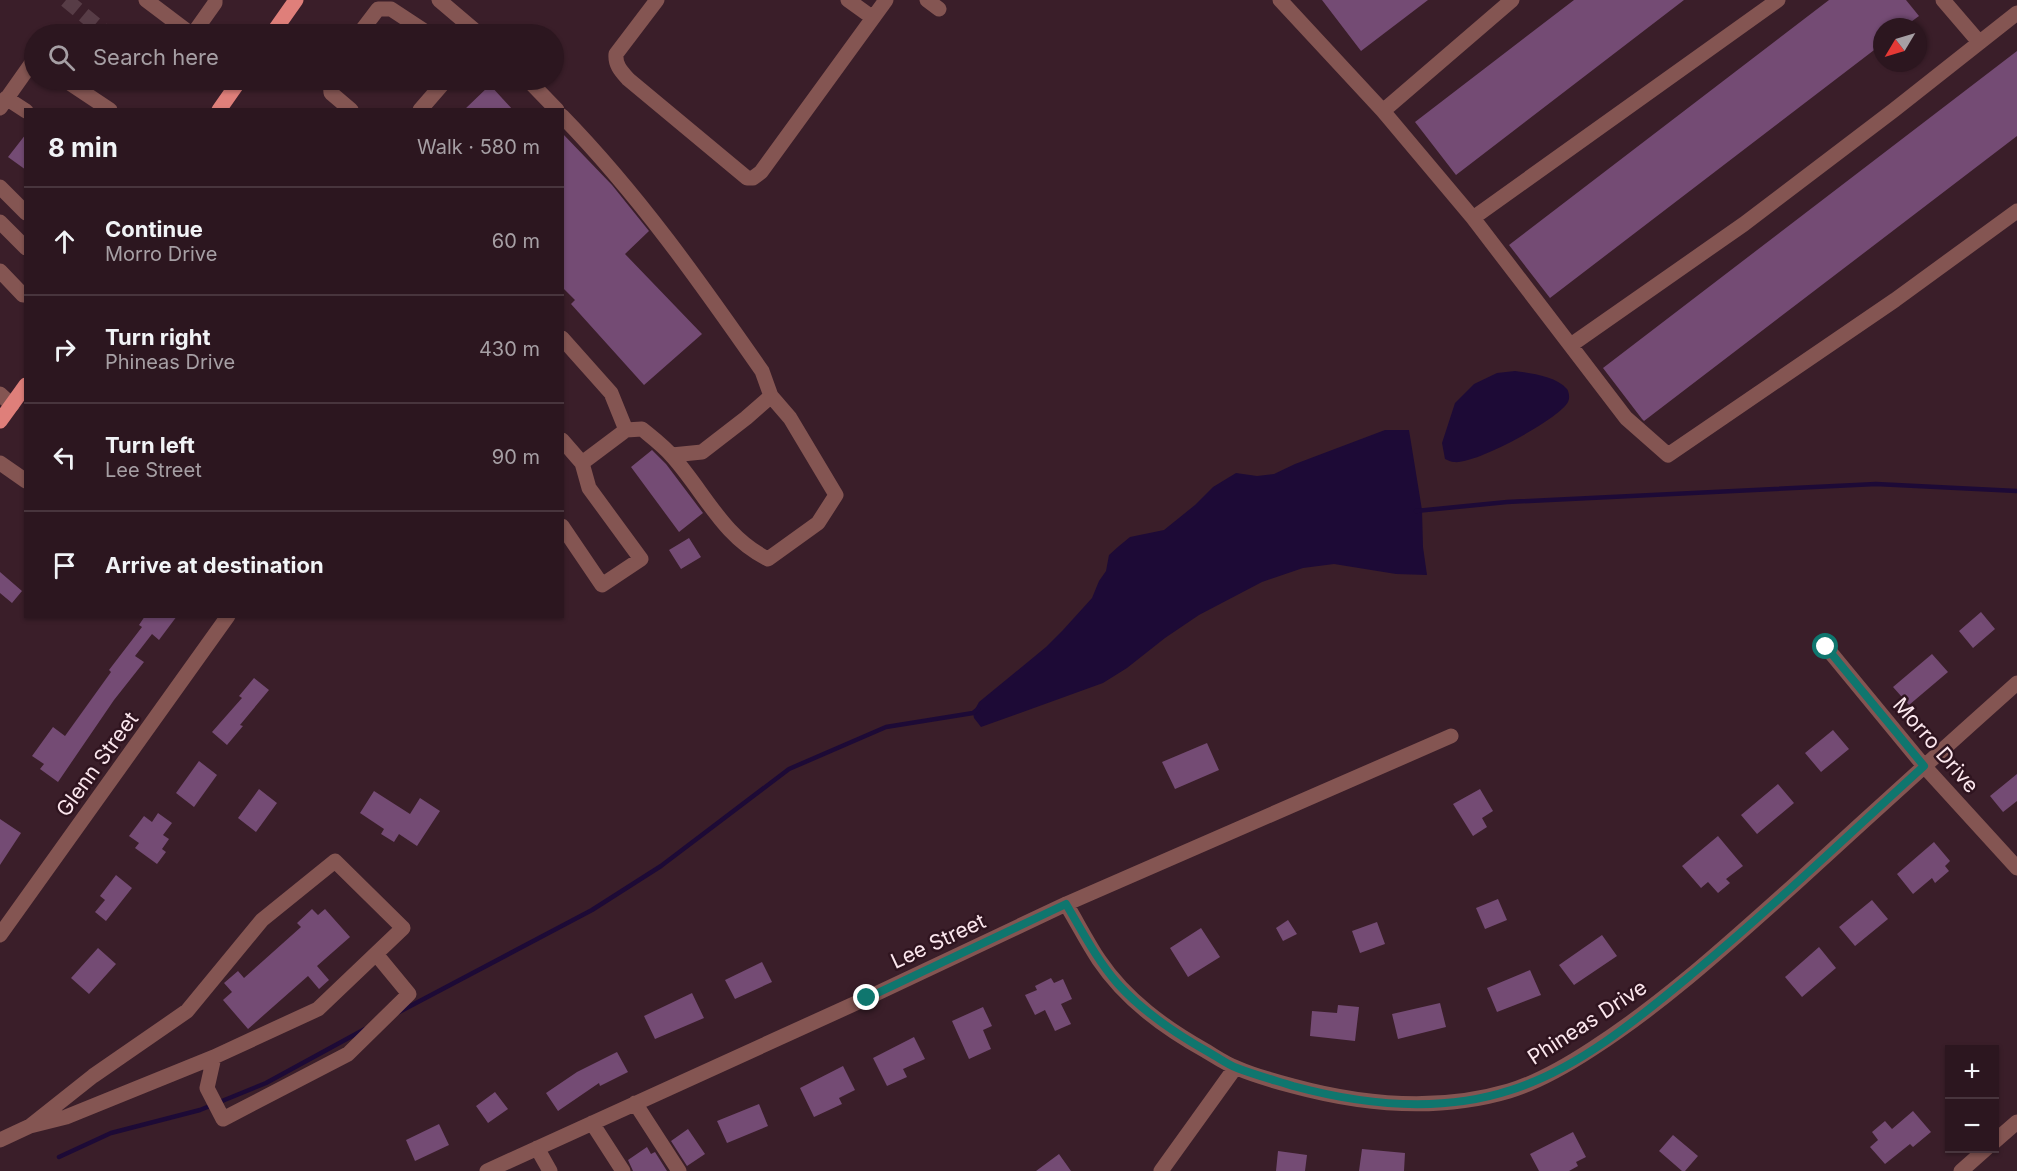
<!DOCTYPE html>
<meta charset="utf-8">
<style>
:root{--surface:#2c161f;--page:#341f28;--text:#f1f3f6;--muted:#a69fa4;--line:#48353d}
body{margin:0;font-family:Inter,sans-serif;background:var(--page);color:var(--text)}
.controls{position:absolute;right:18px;bottom:18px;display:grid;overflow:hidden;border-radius:0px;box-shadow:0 2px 4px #0004}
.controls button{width:54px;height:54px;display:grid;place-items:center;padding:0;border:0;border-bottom:2px solid var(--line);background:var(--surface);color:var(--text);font:30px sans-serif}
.compass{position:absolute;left:1873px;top:18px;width:54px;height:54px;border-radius:50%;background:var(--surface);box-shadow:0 2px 4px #0004;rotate:232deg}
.stop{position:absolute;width:18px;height:18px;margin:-14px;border:4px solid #0f766e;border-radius:50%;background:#fff}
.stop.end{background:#0f766e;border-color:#fff;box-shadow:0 2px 6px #0008}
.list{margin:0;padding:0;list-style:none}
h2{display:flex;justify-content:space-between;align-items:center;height:78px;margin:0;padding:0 24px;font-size:26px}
h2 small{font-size:20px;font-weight:400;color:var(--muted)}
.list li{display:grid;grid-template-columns:39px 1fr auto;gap:18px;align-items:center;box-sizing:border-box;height:108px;padding:0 24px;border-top:2px solid var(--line)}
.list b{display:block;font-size:22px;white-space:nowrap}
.list p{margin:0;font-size:20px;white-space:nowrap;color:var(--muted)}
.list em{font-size:20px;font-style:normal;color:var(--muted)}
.icon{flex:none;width:33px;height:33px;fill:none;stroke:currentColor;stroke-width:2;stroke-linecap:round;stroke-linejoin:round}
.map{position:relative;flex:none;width:2017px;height:1171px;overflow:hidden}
.search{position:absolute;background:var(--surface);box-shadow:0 2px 4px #0004;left:24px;top:24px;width:540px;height:66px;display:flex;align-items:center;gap:15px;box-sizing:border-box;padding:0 21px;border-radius:33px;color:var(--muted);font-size:22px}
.panel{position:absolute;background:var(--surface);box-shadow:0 2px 4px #0004;left:24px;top:108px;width:540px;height:510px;border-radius:0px}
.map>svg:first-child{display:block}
.water{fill:#1d0a36}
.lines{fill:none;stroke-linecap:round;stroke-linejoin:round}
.stream{stroke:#1d0a36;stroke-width:4.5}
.building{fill:#744b74}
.minor-tunnel{stroke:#573c46;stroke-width:15;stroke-dasharray:15 8;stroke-linecap:butt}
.minor{stroke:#845552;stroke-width:15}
.major{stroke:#df7f7a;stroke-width:15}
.route{stroke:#0f766e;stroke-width:8}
.labels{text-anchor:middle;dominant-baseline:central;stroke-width:5;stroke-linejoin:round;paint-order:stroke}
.street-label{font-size:21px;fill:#fbe6ed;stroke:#2f141f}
</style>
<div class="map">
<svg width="2017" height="1171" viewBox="0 0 2017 1171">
<rect width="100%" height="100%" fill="#3a1e29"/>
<!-- water -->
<path class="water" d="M1515 371C1530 373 1556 376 1567 389 1569 392 1570 398 1568 402 1558 420 1474 465 1454 462 1451 462 1448 460 1445 459L1442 443 1455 403 1474 384 1497 373Z
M1385 430H1409L1422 510 1423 547 1427 575 1396 574 1334 564 1303 568 1262 582 1199 615 1165 638 1127 668 1103 683 981 727 974 718 973 713 979 702 1046 647 1063 630 1092 598 1099 581 1106 571 1109 555 1119 546 1130 537 1164 530 1195 505 1213 487 1236 473 1257 476 1274 474 1295 464Z"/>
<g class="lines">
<!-- stream -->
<path class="stream" d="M1416 511 1507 502 1876 484 2017 491
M399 1012 592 910 661 866 789 769 886 727 973 713 978 709
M59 1157 111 1133 200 1110 266 1083 365 1029"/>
</g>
<!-- building -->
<path class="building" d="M1322 0H1428L1361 51Z
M1574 0H1684L1456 175 1415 122Z
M1829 0H1906L1919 16 1904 27H1882V44L1550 298 1509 245Z
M2017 51V136L1644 421 1642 419 1603 368Z
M490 85 513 110H464Z
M562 133 612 185 649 231 625 254 702 334 644 385 571 304 575 300 562 287Z
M26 134V170L8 157Z
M652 450 666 464 703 513 679 532 631 467Z
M689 538 701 557 681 569 669 550Z
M0 572 22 591 12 603 0 593Z
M1981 612 1995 629 1973 648 1959 631Z
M145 616H177L159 640 152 634 135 656 144 662 114 700 58 782 40 769 44 764 32 756 53 727 65 736 111 672 109 670 142 627 139 625Z
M1932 654 1948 672 1909 705 1893 687Z
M254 678 269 690 240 725 243 726 227 745 212 732 242 698 239 696Z
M1833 730 1849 749 1821 772 1805 753Z
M1207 743 1219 770 1175 789 1162 762Z
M199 761 217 775 194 807 176 793Z
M2017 774V801L2003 812 1990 796Z
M1778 784 1794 803 1757 834 1741 815Z
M259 789 277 803 256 832 238 818Z
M1480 789 1493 811 1482 818 1487 827 1473 836 1453 804Z
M374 791 410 814 420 798 440 811 417 846 399 834 394 842 381 834 384 829 360 813Z
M158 813 172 823 163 835 169 839 162 849 166 852 157 864 135 848 139 843 129 836 144 816 152 822Z
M0 819 21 833 0 865Z
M1718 836 1743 866 1726 879 1730 883 1718 893 1708 882 1701 888 1682 866Z
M1934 842 1950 861 1945 866 1949 871 1935 883 1932 878 1913 894 1897 874Z
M116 875 132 888 106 921 95 912 105 900 100 896Z
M1498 899 1507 920 1485 929 1476 908Z
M1872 900 1888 919 1855 946 1839 927Z
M312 909 318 915 325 909 350 937 317 966 329 980 319 989 308 976 248 1029 223 1000 232 992 224 983 238 971 244 978 301 927 297 923Z
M1288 920 1297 934 1283 941 1276 928Z
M1377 922 1385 944 1360 953 1352 931Z
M1201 928 1220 957 1188 977 1170 948Z
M1602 935 1617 956 1574 985 1559 965Z
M1819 947 1836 968 1802 997 1785 977Z
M98 948 116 964 89 994 71 978Z
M762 962 772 982 735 999 725 980Z
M1530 970 1541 995 1497 1012 1487 988Z
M1051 978 1054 983 1063 979 1072 999 1061 1004 1071 1024 1055 1031 1045 1010 1035 1015 1025 995 1037 990 1035 986Z
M692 993 704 1018 655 1039 644 1016Z
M1440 1003 1446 1027 1398 1039 1392 1014Z
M1338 1005 1359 1007 1355 1041 1310 1036 1312 1011 1337 1013Z
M983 1007 992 1026 983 1030 991 1049 969 1059 952 1021Z
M914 1037 925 1059 903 1069 907 1077 887 1086 873 1058Z
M617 1052 628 1072 600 1086 599 1083 558 1111 546 1093 577 1072Z
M843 1066 855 1090 839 1098 842 1104 814 1117 800 1088Z
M495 1092 508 1109 488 1123 476 1106Z
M759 1104 768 1126 727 1143 717 1121Z
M1913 1111 1931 1132 1913 1147 1910 1144 1885 1164 1870 1147 1878 1140 1872 1132 1885 1121 1892 1129Z
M439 1124 449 1145 415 1161 406 1140Z
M688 1129 705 1154 687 1166 671 1141Z
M1573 1132 1586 1157 1576 1162 1578 1166 1569 1171H1539L1530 1154Z
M1673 1135 1698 1156 1685 1171H1682L1659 1151Z
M647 1147 651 1154 655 1152 667 1171H633L628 1160Z
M1362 1149 1405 1153 1404 1171H1359Z
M1278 1151 1307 1155 1305 1171H1276Z
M1059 1154 1071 1171H1036Z"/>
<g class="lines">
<!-- minor-tunnel -->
<path class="minor-tunnel" d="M66 0 107 34"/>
<!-- minor -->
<path class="minor" d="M146 0 191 34
M439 0 479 34
M657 0 616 54C615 65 621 71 628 79L747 178H753L761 172 886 0
M848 0 873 18
M927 0 939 9
M1280 0 1383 111
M1512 0 1383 111 1473 218 1626 418 1668 455 1895 300 2017 211
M1943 0 1979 42
M193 34 215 3V0
M359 34 378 9H391L429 34
M65 80 110 110
M330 80 331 93 351 110
M528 80 557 110
M6 98 26 111
M0 108 31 64H34
M420 110 446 80
M562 116C638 194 700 282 762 371L771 396
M0 187 26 213
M1473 218 1778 0
M0 222 26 248
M0 271 23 295H26
M562 338 611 393 626 430
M1571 345 1744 224 1894 110 2017 13
M0 394 12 405
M562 440 582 463
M0 463 26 481
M562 526 602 585 641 559 589 488 582 463 626 430 642 429C653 438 665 447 673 457 705 493 723 537 768 559L818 523 836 495 790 418 771 396 746 418 702 452 672 455
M1826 647 1924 766 2017 868
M1066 904C1077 922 1087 942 1099 960 1126 1000 1165 1028 1206 1051 1216 1057 1226 1064 1237 1068 1255 1076 1274 1081 1293 1086 1363 1105 1438 1112 1509 1091 1539 1082 1566 1066 1592 1049 1665 1002 1729 943 1794 885 1868 817 1942 750 2017 683
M0 935 228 616
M214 1057 207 1088 223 1119 348 1054 409 994 376 954
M635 1103 679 1171
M592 1123 623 1171
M0 1140 30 1126 66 1117 214 1057 318 1009 403 928 335 861 262 920 187 1011 93 1076 30 1126
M1994 1142 2017 1122
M537 1148 550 1171
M487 1171 867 998 1066 904 1451 736
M1161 1171 1235 1068
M1961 1171 1987 1148"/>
<!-- major -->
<path class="major" d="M272 34 296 0
M219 110 240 80
M0 421 26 385"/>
</g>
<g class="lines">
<!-- route -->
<path class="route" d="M867 998 1066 904C1082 931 1097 960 1118 984 1144 1013 1176 1034 1210 1053 1219 1058 1228 1065 1237 1068 1255 1075 1274 1080 1293 1086 1363 1105 1441 1113 1511 1090 1578 1069 1639 1018 1692 974 1772 908 1847 836 1924 766L1826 647"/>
</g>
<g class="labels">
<!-- street labels -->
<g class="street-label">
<text transform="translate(1936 745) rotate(49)">Morro Drive</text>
<text transform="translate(97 764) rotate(-54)">Glenn Street</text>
<text transform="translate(938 941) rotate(-25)">Lee Street</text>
<text transform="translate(1587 1022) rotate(-33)">Phineas Drive</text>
</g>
</g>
</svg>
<div class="controls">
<button>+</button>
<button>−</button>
</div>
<svg class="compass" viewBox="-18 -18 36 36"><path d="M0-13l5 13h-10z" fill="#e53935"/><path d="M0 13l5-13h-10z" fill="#a69fa4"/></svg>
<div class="stop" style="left:1826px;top:647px"></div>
<div class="stop end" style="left:867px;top:998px"></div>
<div class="search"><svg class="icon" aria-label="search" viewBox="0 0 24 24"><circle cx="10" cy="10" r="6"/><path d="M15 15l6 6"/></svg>Search here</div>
<section class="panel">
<h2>8 min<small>Walk · 580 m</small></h2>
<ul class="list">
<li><svg class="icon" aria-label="ahead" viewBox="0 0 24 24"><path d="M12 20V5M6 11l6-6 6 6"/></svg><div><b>Continue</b><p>Morro Drive</p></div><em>60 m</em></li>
<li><svg class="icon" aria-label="right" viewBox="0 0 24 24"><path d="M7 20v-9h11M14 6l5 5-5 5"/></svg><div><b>Turn right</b><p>Phineas Drive</p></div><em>430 m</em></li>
<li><svg class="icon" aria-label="left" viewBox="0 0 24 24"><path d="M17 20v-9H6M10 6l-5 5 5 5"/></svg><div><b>Turn left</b><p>Lee Street</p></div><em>90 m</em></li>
<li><svg class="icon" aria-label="arrive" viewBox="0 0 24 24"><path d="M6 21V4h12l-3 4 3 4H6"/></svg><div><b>Arrive at destination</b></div></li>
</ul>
</section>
</div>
